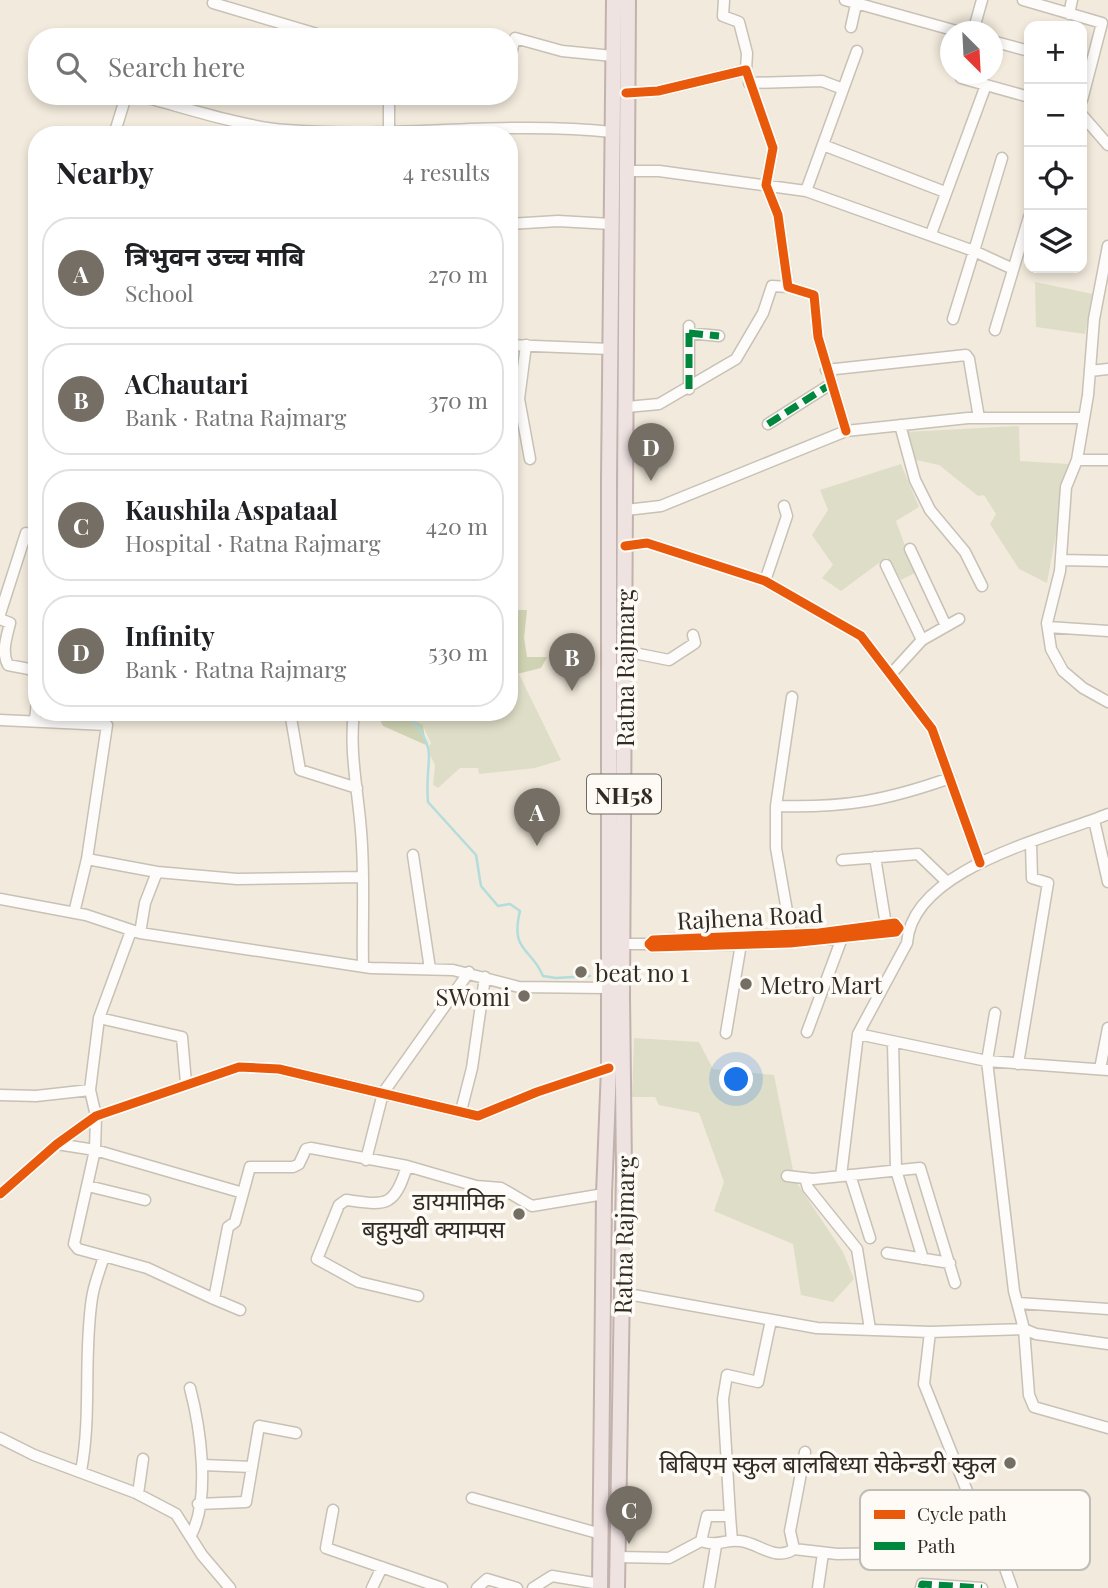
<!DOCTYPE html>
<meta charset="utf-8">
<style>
:root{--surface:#fff;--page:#f6f6f6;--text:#202124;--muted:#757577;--line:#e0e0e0;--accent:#756e64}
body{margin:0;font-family:"Playfair Display","Noto Sans Devanagari",serif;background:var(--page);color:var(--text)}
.controls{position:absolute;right:21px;top:21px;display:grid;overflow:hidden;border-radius:14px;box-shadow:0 4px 10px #0003}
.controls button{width:63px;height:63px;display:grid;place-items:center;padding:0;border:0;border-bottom:2px solid var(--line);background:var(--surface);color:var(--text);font:35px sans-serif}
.compass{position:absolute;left:940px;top:21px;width:63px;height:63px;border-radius:50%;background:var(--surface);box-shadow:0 4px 10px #0003;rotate:156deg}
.you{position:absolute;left:737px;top:1080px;width:24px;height:24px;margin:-18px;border:5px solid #fff;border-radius:50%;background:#1a73e8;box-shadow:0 0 0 10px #1a73e833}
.badge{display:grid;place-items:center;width:46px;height:46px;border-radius:50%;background:var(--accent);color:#fff;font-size:23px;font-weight:700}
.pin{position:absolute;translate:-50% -58px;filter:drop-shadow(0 2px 4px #0008)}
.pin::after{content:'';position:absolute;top:37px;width:24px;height:21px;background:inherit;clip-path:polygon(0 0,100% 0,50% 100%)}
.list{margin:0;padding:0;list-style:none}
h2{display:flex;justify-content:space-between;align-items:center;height:91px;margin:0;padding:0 28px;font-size:30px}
h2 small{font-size:23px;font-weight:400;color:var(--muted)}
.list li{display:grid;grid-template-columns:46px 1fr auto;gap:21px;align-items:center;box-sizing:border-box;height:112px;margin:0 14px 14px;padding:0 14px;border:2px solid var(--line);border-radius:28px}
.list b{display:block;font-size:26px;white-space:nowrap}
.list p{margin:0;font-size:23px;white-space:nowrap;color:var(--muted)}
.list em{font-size:23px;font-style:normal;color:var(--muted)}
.icon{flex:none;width:38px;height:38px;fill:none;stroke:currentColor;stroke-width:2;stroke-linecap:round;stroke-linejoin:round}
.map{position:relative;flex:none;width:1108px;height:1588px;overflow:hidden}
.search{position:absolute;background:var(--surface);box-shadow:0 4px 10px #0003;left:28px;top:28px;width:490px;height:77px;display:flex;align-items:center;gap:18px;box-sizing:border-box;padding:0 24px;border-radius:28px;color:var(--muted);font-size:26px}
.panel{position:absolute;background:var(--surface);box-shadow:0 4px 10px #0003;left:28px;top:126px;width:490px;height:595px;border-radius:28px}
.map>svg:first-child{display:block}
.green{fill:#dedec8}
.forest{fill:#d0d3b3}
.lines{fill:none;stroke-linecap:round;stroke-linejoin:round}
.stream{stroke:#b3dddd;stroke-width:2.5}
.minor-casing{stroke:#c7c1b6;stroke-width:13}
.highway-casing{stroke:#c2b2ae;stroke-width:18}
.minor{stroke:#fdfcfa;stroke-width:10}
.highway{stroke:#efe3e2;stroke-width:14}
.quiet{stroke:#00873e;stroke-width:7;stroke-dasharray:14 7;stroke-linecap:butt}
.cycleway-casing{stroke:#fefbf6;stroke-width:13}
.cycleway{stroke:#e8590c;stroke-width:9}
.poi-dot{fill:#756e64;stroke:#fefbf6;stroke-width:2.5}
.labels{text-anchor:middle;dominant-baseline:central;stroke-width:7;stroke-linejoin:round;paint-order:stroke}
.shield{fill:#fefbf6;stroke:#6e6a62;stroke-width:2}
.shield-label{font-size:23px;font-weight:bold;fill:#312c23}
.street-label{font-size:24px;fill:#312c23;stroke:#fefbf6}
.poi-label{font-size:24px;fill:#312c23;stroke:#fefbf6;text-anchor:end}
.key{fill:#fefbf6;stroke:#c0bdb7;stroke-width:2}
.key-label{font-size:19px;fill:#312c23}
</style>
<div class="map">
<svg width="1108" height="1588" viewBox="0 0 1108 1588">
<rect width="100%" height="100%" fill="#f2eadc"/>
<!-- green -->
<path class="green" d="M1035 282 1093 294 1085 334 1036 327Z
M1019 426 1020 461 1069 464 1047 583 1019 569 990 524 996 514 984 495 978 496 939 465 916 460 905 432Z
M901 464 919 507 896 521 915 573 901 580 887 557 841 591 822 578 833 565 812 535 828 510 820 490Z
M518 672 561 760 535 768 479 774 478 768H460L438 788 433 785 435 765 427 749 431 743 423 726 405 716 406 712H509V676Z
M634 1038 699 1042 713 1069 774 1075 795 1180 843 1252 854 1279 833 1302 801 1295 793 1244 714 1211 724 1182 699 1113 659 1105 655 1097H632Z"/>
<!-- forest -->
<path class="forest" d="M509 610H527L524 638 527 657H547L541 668 509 676Z
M376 712H406L405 716 423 725 426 745 383 726Z"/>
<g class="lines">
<!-- stream -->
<path class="stream" d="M405 712C442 752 424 755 428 802L476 855 481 886 498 906 510 904 520 911C510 952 531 947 543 976L556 978 590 976"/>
<defs>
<path id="minor" d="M724 0 723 16 739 22 747 53 746 70
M845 0 960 32
M1023 0 1102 23 1082 100
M213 3 327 37
M1069 14 1072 0
M851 27 857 0
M973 32 982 0
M992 41 1029 51
M509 50H512L515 38 562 51 613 56
M963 74 961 78 1029 97
M749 83 822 81 843 89
M626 93 658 91 746 70 773 148 766 185 778 215 788 287 814 295 818 337 846 431
M140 96C183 107 243 127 286 130 394 139 504 120 612 132
M389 96V132
M1082 115 1108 145
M114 135 126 96
M823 145 945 192
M1002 158 974 251 1013 269
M627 171H659L806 191 974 251 953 319
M806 191 857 51
M509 224 558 221 611 224
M931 234 986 85
M1108 246 1094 319 1088 395 1077 460 1066 487 1060 571 1047 623 1051 649 1063 671 1083 688 1108 702
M995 330 1029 217
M689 333 719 336
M509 345 610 349
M526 345 519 399 530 459
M826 370 966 355 969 359 979 418
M1090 371 1108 369
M689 389V326
M627 407 659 404 736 359 763 313 772 286 788 287
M768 424 831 384
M900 425 915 480 930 510 965 552 982 586
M1077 460H1108
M626 510 661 506 846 431 968 418H1082
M625 546 647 543 765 581 861 636 932 729 980 863
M910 549 946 626
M1061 560 1108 561
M886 565 922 640
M765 581 787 516 784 506
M0 614 26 533
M0 619 10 623C7 636 1 652 8 665L29 669 37 674
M1048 627 1108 631
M624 651 669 660 695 643 693 635
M891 674 922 640 959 619
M290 712 300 770 357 788
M354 712C349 752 358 791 361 831 365 876 362 921 363 966
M0 720 107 725 87 859 74 913
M35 721 37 700
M776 806 792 697
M1094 820 1108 882
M413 855 430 969
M875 857 886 925
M87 859 157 872 145 903 140 933
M842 860 918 854 947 882
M157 872 237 879 363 877
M0 899 86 915 140 933 371 968 453 970 519 987 607 988
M895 923 899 928 896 932 790 943 652 947 649 944 653 940 819 933Z
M791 934 776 848V806C844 808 885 801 950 778
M624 944H649
M995 1013 987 1061 1014 1291 1024 1329 1029 1395 1034 1407 1108 1428
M99 1018 182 1037 186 1083
M807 1032 842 938
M726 1033 741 944
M858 1034 987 1061 1108 1070
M893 1042 896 1170 923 1259
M1018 1064 1048 883 1032 878 1031 843
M1100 1069 1108 1028
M0 1095 36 1096 90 1090
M461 1111 472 1068 485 977
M57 1144 95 1150 243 1193 250 1167H293L299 1164 306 1149 311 1148 407 1166 476 1186 501 1188 532 1206 604 1194
M366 1160 383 1093 469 972
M407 1166C394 1209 385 1205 346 1200L339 1205 317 1259 359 1282 418 1296
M850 1175 870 1238
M787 1176 813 1179 920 1168 955 1283
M841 1176 858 1034 907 943C912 868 1050 838 1108 814
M805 1178 808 1188 857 1249 870 1329
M88 1186 145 1200
M0 1194 57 1144 96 1116 239 1067 279 1069 478 1116 537 1092 609 1068
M887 1253 950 1263
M104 1256 147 1268 214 1299
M622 1293 817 1328 930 1332 1024 1329 1036 1334 1108 1344
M1018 1303 1108 1309
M240 1310 214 1299 228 1227 235 1222 243 1193
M930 1332 924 1384 971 1501 989 1523 1012 1588
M190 1388C200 1426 211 1498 191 1535
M0 1438 34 1455 136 1493 176 1514 202 1555 230 1588
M203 1465 252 1467
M81 1471C92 1414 83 1356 92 1298 94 1284 100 1270 104 1256L78 1249 74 1244 95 1150 96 1116 90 1090 99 1018 131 931
M138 1494 143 1459
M472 1498 601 1534
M198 1504 246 1502 259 1426 296 1433
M333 1510 326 1548 442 1588
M730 1516 732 1541
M701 1541C719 1547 725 1539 740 1541 759 1543 775 1562 794 1549L837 1554 901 1553 991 1528
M794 1549 790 1531 805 1452
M618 1557 669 1558 701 1541 707 1516H730L723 1399 727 1375 758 1382 771 1320
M372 1588 382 1567
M477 1588 487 1579 517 1588
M533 1588 552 1576 600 1584
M709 1588 716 1546
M818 1588 823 1553
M921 1588 922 1584 982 1588"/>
<path id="highway" d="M600 1588 604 1194 609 1068V479L614 0
M617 1588 624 1170 622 995 628 0"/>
</defs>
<!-- minor casing -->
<use href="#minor" class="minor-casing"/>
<!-- highway casing -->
<use href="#highway" class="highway-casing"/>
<!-- minor -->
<use href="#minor" class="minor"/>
<!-- highway -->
<use href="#highway" class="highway"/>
<!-- quiet -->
<path class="quiet" d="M689 333 719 336
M689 389V326
M768 424 831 384
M919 1550 991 1528
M921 1588 922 1584 982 1588"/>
<defs>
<path id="cycleway" d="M626 93 658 91 746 70 773 148 766 185 778 215 788 287 814 295 818 337 846 431
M625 546 647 543 765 581 861 636 932 729 980 863
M895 923 899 928 896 932 790 943 652 947 649 944 653 940 819 933Z
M0 1194 57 1144 96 1116 239 1067 279 1069 478 1116 537 1092 609 1068"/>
</defs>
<!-- cycleway casing -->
<use href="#cycleway" class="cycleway-casing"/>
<!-- cycleway -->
<use href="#cycleway" class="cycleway"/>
</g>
<!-- markers -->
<g class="poi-dot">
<circle cx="581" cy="972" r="7"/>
<circle cx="746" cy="984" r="7"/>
<circle cx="524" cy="996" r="7"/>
<circle cx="519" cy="1214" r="7"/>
<circle cx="1010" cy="1463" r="7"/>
</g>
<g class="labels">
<!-- shield labels -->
<rect class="shield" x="587" y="774.5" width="74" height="39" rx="5"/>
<g class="shield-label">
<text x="624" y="794">NH58</text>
</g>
<!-- street labels -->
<g class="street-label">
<text transform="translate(624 668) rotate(-90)">Ratna Rajmarg</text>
<text transform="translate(750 916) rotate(-3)">Rajhena Road</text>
<text transform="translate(623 1235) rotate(-89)">Ratna Rajmarg</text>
</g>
<!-- poi labels -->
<g class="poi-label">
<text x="595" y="972" text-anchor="start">beat no 1</text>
<text x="760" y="984" text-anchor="start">Metro Mart</text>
<text x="510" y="996">SWomi</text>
<text x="505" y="1200">डायमामिक<tspan x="505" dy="28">बहुमुखी क्याम्पस</tspan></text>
<text x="996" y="1463">बिबिएम स्कुल बालबिध्या सेकेन्डरी स्कुल</text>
</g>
</g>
<!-- legend -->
<rect x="860" y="1490" width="230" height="80" rx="10" class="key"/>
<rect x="874" y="1510" width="31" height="9" fill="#e8590c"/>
<rect x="874" y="1542" width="31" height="8" fill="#00873e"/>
<g class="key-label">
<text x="917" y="1521">Cycle path</text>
<text x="917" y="1553">Path</text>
</g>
</svg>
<div class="controls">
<button>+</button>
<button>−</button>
<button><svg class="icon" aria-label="locate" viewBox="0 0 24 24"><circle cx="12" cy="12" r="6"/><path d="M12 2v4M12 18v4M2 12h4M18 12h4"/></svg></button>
<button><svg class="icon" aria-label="layers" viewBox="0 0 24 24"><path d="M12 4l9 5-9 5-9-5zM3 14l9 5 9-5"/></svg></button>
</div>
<svg class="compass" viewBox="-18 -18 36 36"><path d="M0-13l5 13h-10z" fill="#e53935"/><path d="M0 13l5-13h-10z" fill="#757577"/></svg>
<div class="you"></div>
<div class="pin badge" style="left:537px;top:846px">A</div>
<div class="pin badge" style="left:572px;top:691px">B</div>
<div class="pin badge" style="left:629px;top:1544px">C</div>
<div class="pin badge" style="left:651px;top:481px">D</div>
<div class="search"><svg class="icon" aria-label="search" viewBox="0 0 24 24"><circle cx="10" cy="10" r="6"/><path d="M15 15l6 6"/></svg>Search here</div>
<section class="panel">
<h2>Nearby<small>4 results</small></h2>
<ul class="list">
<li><span class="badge">A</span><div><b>त्रिभुवन उच्च माबि</b><p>School</p></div><em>270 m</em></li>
<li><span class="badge">B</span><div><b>AChautari</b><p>Bank · Ratna Rajmarg</p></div><em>370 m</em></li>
<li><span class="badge">C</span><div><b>Kaushila Aspataal</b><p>Hospital · Ratna Rajmarg</p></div><em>420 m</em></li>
<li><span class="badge">D</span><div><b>Infinity</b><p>Bank · Ratna Rajmarg</p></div><em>530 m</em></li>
</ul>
</section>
</div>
